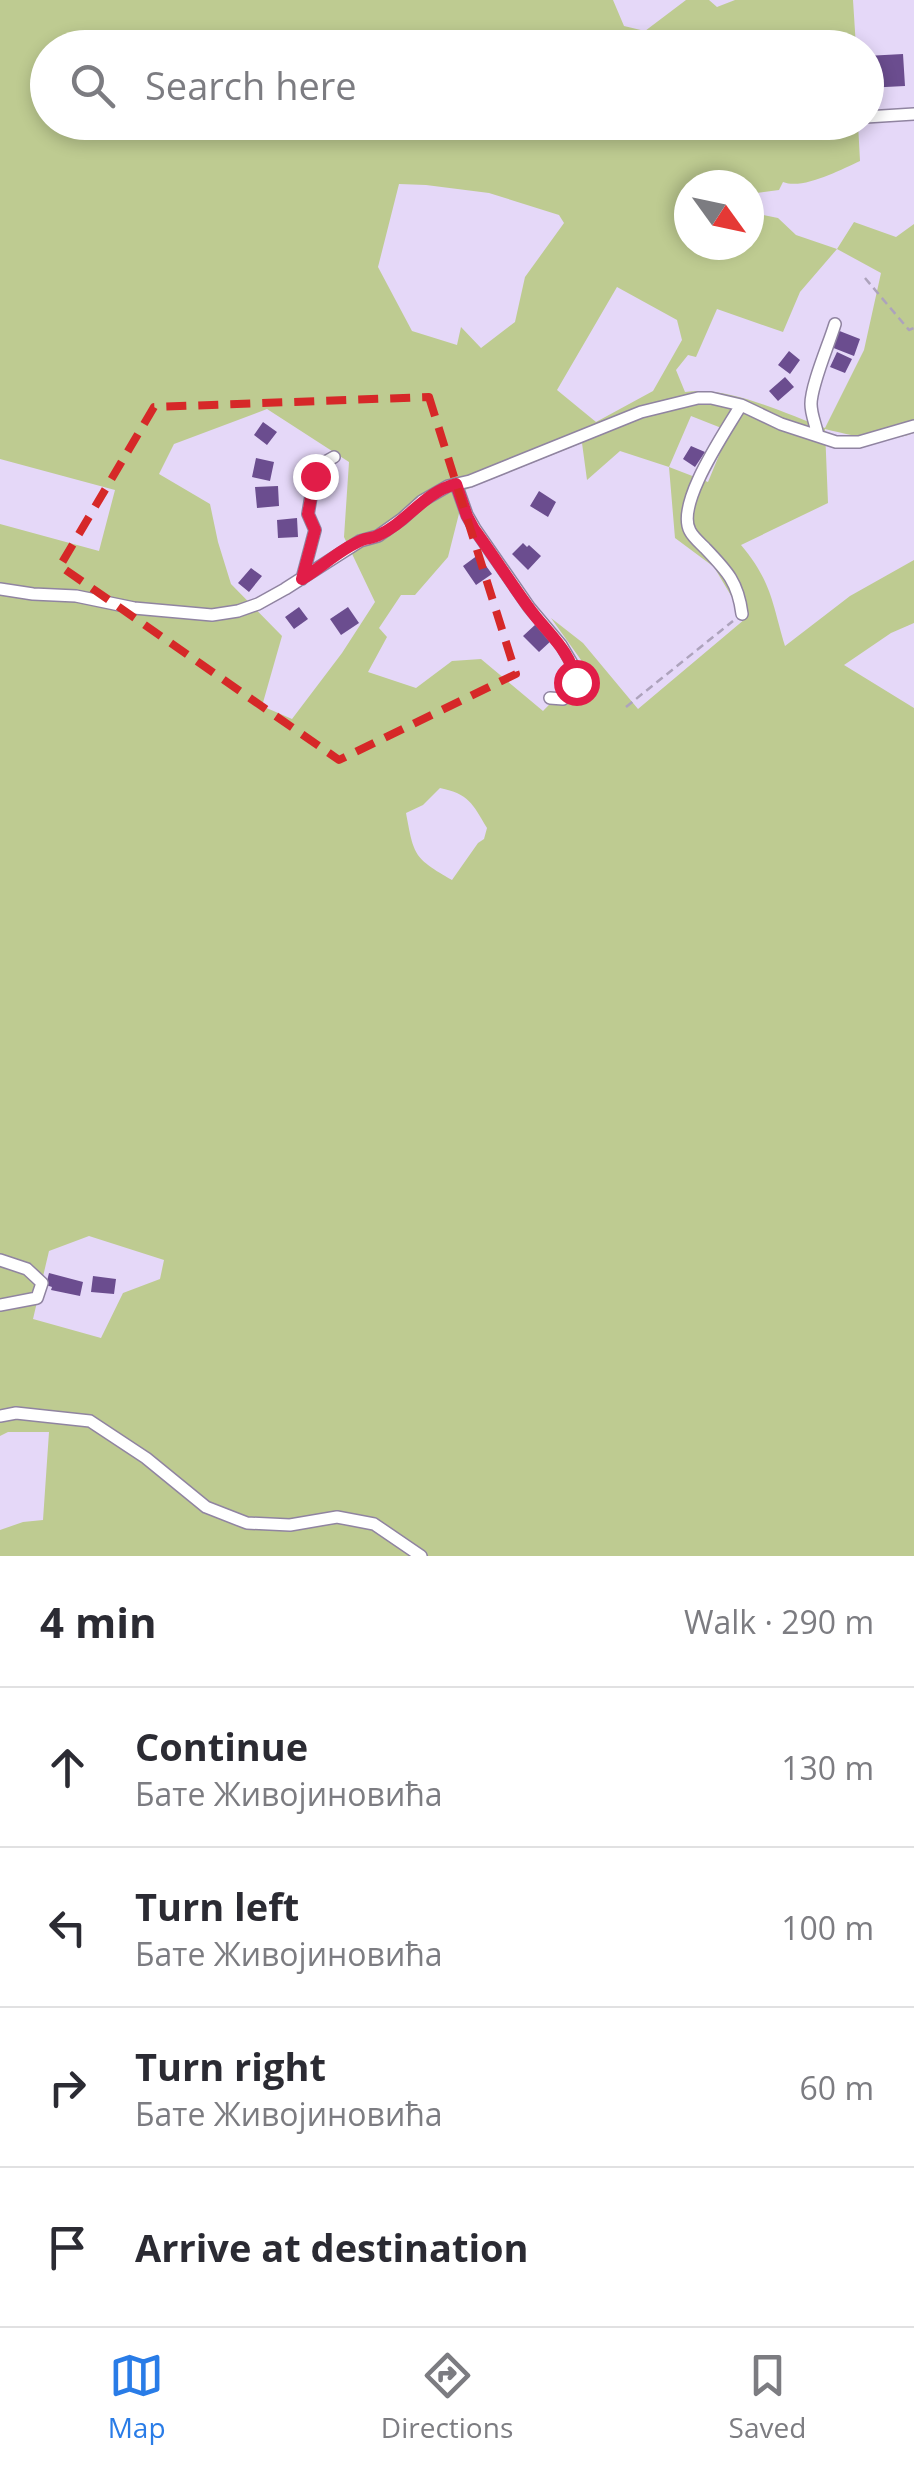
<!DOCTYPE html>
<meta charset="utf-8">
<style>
:root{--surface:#fff;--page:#f7f7f7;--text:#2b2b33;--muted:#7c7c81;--line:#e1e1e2;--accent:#297ce7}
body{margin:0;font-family:"Open Sans",sans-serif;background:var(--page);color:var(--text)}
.compass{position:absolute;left:674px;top:170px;width:90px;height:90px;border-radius:50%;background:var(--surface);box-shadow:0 5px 15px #0003;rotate:123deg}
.stop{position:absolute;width:30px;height:30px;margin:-22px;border:8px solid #e11d48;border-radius:50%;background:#fff}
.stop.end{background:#e11d48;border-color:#fff;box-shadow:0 2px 10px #0008}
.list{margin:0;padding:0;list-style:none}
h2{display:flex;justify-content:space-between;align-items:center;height:130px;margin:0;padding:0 40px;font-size:42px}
h2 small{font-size:32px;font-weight:400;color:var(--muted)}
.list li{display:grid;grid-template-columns:65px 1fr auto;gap:30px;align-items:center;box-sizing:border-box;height:160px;padding:0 40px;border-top:2px solid var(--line)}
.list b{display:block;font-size:38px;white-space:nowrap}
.list p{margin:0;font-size:32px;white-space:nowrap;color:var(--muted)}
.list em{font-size:32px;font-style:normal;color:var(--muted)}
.icon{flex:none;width:55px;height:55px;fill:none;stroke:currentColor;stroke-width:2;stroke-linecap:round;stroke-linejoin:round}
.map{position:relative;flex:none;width:914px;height:1556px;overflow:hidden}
.search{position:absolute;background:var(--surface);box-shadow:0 5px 15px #0003;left:30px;right:30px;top:30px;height:110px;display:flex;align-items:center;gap:25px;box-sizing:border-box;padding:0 35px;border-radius:55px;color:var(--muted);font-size:38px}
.sheet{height:770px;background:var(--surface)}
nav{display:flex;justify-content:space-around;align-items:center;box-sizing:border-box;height:140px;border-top:2px solid var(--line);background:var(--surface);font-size:28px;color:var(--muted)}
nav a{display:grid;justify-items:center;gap:5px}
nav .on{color:var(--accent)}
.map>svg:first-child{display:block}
.green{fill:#becb91;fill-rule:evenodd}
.building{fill:#6b4d8f}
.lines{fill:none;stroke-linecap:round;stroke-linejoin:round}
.minor-casing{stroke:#9084a1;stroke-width:14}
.path{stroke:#ada3bc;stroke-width:2.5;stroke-dasharray:8 5;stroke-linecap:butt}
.minor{stroke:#fff;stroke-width:11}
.route{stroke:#e11d48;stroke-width:12}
.marked{fill:none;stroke:#d62828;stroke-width:8;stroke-dasharray:20 12;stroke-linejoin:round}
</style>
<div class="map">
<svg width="914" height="1556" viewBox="0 0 914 1556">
<rect width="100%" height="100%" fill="#e5d8f8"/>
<!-- green -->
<path class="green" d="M0 0H613L624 26 645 31 686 0H709L717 7 735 0H853L856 47 48 48V122L858 123 860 161C840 170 803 190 783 182L779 190 749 194V185H689V245H749V212L778 218 796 235 837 249 854 222 896 237 914 224V433C887 444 853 436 825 429L828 503 741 545C772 582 772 603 785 646L850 596 914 560V623L891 633 844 665 914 708V1556H0V1530L23 1522 43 1520 49 1432H8L0 1436V524L99 551 115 490 0 459ZM399 184 426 185 489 193 559 215 564 223 525 277 515 322 481 348 461 327 457 345 412 331 378 267ZM837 249 881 273 864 350 825 428C784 413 727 385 685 392L676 370 688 355 696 357 717 309 783 332 800 292ZM617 287 677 320 682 340 653 391 596 422 557 390ZM267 409 349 462 344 537 375 602 342 653 292 719 262 706 282 636 231 584 218 542 210 504 159 474 174 444ZM691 416 729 431 708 482 669 467ZM582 443 587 480 620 451 669 467 675 538 714 567 745 619 638 709 583 643 551 618 586 667 543 711 481 659 452 661 416 688 368 672 387 637 379 628 401 595H415L448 557 465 490ZM440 788C469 794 472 803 487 828L484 839 478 843 452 880C414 858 414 856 406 813L423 805ZM89 1236 164 1260 160 1279 123 1293 101 1338 33 1319 49 1251Z"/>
<!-- building -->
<path class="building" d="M903 54 905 86 866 88V56Z
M837 330 860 339 854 356 831 347Z
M789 351 800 360 790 374 778 365Z
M837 352 852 359 845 373 830 367Z
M785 377 794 387 778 401 769 391Z
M263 422 277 432 267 445 254 435Z
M691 446 705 452 695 467 683 459Z
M256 458 274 462 270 481 252 477Z
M278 486 279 506 257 508 255 487Z
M539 491 556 502 548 517 530 506Z
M297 518 298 537 278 538 277 520Z
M523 543 527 547 529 545 541 556 528 570 512 554Z
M478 555 492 574 476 585 463 566Z
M251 568 262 576 249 592 238 583Z
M299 607 308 619 294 629 285 617Z
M348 607 359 623 341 635 330 619Z
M536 624 552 640 539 652 523 636Z
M49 1273 83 1282 80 1296 51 1290 52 1287 46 1285Z
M93 1276 116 1279 114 1294 91 1292Z"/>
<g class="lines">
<defs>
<path id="minor" d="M866 117 914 114
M741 405C726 431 675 504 690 531 693 537 700 543 705 548 727 571 738 582 742 614
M818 436C816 425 811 415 811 404 811 385 829 344 835 324
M456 484 467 515 475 529 529 607 561 645 574 667 576 681 572 693 563 699 550 698
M302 579 315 530 308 514 316 467 334 457
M0 589 33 594 76 596 134 608 212 615 238 611 258 604 285 589 360 541 378 536 402 519 422 501 448 486 470 481 641 412 698 398H711L741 405 781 424 836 442H859L914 426
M0 1260 27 1269 42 1283 37 1298 0 1305
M0 1416 16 1413 90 1421 146 1458 206 1507 247 1523 290 1525 337 1517 374 1524 421 1556"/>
</defs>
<!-- minor casing -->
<use href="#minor" class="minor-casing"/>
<!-- path -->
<path class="path" d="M865 278 909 330 914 328
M626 707 733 621"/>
<!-- minor -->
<use href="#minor" class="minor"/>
</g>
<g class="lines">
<!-- route -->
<path class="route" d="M315 476 308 514 315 530 302 579C322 567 340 549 362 540 367 538 373 538 377 536 407 523 424 492 456 484L467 516 474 529C493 555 510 582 529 608 547 633 571 650 576 682"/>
</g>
<!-- marked area -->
<path class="marked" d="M429 397 516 674 339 760 60 566 154 407Z"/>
</svg>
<svg class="compass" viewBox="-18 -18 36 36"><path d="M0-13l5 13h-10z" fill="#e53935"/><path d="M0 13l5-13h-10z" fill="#7c7c81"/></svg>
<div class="stop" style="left:576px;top:682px"></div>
<div class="stop end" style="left:315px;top:476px"></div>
<div class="search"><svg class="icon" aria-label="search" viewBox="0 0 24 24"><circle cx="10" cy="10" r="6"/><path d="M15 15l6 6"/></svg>Search here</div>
</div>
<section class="sheet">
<h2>4 min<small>Walk · 290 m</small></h2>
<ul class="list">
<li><svg class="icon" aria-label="ahead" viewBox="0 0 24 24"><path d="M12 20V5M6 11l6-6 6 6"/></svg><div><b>Continue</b><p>Бате Живојиновића</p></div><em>130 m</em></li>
<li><svg class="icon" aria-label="left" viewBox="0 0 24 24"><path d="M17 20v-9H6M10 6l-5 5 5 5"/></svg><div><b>Turn left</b><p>Бате Живојиновића</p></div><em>100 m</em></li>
<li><svg class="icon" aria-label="right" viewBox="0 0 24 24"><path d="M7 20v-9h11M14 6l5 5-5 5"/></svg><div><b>Turn right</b><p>Бате Живојиновића</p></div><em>60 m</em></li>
<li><svg class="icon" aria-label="arrive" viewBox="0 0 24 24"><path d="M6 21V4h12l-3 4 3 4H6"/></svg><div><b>Arrive at destination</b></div></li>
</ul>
</section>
<nav>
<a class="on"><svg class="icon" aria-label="map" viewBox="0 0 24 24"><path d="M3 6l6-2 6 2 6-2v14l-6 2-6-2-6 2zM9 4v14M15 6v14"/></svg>Map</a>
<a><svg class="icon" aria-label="directions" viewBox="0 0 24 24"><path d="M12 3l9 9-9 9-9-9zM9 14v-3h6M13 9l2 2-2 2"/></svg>Directions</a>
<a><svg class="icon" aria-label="saved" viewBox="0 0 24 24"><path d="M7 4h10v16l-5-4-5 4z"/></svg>Saved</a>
</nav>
